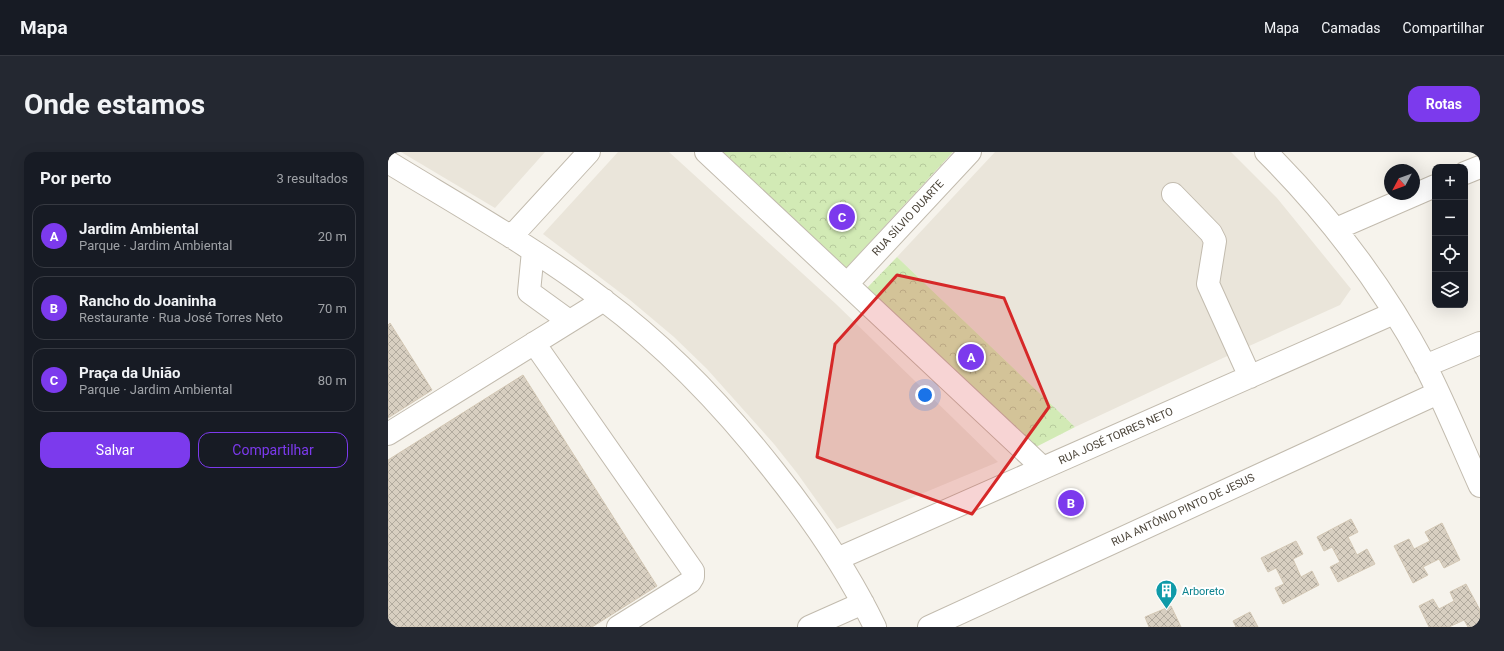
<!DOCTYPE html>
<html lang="pt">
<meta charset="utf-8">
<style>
:root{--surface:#171b24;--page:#242831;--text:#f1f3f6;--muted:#9ea1a6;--line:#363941;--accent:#7c3aed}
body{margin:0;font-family:Roboto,sans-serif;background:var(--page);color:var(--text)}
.controls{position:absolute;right:12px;top:12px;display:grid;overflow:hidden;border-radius:8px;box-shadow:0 4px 16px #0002}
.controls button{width:36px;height:36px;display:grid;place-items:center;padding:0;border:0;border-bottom:1px solid var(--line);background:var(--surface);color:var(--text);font:20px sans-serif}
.compass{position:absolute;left:996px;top:12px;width:36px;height:36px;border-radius:50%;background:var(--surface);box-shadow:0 4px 16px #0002;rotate:229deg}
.you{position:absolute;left:537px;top:243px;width:14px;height:14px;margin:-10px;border:3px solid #fff;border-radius:50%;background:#1a73e8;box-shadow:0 0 0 6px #1a73e833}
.badge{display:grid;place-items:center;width:26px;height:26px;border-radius:50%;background:var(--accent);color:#fff;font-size:13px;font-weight:700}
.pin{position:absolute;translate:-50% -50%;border:2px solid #fff;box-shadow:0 1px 4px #0006}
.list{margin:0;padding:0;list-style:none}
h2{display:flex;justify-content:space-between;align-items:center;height:52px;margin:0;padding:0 16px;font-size:17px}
h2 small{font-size:13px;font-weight:400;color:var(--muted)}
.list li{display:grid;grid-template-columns:26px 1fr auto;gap:12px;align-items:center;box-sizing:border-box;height:64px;margin:0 8px 8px;padding:0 8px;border:1px solid var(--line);border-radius:12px}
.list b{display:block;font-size:15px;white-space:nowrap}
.list p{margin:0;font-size:13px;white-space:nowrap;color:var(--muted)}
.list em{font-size:13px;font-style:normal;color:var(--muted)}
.actions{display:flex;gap:8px;padding:12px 16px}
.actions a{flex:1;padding:9px 0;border:1px solid var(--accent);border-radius:12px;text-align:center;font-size:14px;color:var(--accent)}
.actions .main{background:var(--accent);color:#fff}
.icon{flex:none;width:22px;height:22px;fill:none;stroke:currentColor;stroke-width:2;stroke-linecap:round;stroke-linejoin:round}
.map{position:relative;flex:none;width:1092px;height:475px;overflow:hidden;border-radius:12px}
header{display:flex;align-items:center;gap:24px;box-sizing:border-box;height:56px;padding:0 20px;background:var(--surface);border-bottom:1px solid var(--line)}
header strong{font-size:19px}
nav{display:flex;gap:22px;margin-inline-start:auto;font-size:14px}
.intro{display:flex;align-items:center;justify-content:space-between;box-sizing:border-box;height:96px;padding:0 24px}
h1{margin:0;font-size:28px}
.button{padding:10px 18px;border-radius:12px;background:var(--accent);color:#fff;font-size:14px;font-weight:700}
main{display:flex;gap:24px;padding:0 24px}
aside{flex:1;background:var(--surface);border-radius:12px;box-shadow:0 4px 16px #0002}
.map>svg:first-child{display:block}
.residential{fill:#eae5da}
.park{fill:url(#park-crowns)}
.garden{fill:#d2eab5}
.building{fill:url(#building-cross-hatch);stroke:#d3c7b4}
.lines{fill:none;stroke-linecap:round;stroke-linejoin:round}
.minor-casing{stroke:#c2bbae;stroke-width:24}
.minor{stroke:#fff;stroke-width:22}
.marked{fill:#d62828;fill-opacity:0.2;stroke:#d62828;stroke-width:3;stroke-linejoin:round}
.labels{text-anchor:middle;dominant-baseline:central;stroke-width:4;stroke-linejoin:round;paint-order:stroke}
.street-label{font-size:11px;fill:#4b4439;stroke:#fff}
.culture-label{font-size:11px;fill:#0d838f;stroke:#fff;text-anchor:start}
</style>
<header>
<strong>Mapa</strong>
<nav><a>Mapa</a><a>Camadas</a><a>Compartilhar</a></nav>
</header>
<div class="intro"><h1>Onde estamos</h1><a class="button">Rotas</a></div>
<main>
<aside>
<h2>Por perto<small>3 resultados</small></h2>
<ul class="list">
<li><span class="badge">A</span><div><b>Jardim Ambiental</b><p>Parque · Jardim Ambiental</p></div><em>20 m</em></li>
<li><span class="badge">B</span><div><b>Rancho do Joaninha</b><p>Restaurante · Rua José Torres Neto</p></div><em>70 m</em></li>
<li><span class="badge">C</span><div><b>Praça da União</b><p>Parque · Jardim Ambiental</p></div><em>80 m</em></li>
</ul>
<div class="actions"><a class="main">Salvar</a><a>Compartilhar</a></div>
</aside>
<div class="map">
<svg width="1092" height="475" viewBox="0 0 1092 475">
<defs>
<pattern id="park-crowns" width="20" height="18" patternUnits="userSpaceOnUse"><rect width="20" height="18" fill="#d2eab5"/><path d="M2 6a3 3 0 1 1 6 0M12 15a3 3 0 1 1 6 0" fill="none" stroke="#b6ca9c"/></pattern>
<pattern id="building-cross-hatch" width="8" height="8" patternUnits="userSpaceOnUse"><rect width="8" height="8" fill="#d8cfc1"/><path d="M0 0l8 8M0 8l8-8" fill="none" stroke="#b1aa9e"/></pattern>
</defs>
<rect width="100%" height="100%" fill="#f6f3ec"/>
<!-- residential -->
<path class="residential" d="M13 0H157L107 56Z
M230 0H281L448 152 610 310 449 377 409 321 386 292 319 217 286 185 242 148 155 82Z
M607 0H843L889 46 963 137 952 153 850 199 687 275 509 105Z"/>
<!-- park -->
<path class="park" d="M333 0H398L412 13 425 0H565L458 116Z
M509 105 687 275 646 296 479 136Z"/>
<!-- garden -->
<path class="garden" d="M398 0H425L412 14Z"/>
<!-- building -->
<path class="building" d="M2 171 44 238 0 266V173Z
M135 223 269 434 204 475H0V308Z
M963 367 970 380 960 385 969 403 979 397 987 412 950 430 942 415 952 410 944 395 936 399 929 385Z
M1054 371 1072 408 1056 416 1051 407 1035 415 1040 423 1025 431 1006 394 1021 387 1026 397 1042 389 1037 380Z
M908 389 915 402 905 407 913 425 924 419 931 433 895 452 887 436 896 432 888 416 880 420 873 406Z
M1078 432 1092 458V471L1084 475H1080L1076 468 1061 475H1041L1031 454 1045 447 1051 457 1066 449 1062 440Z
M783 454 793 475H761L757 465Z
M862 460 870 475H848L845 469Z"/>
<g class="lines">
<defs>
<path id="minor" d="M318 0 655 316
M878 0C941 63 995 134 1037 213 1057 252 1074 294 1092 334
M0 10C72 54 147 96 214 147 280 196 336 255 386 319 425 368 460 419 487 475
M1077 21 1092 15
M785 42 823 81 827 89 820 132 862 225
M948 77 1047 34
M123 85 201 0
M145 99 141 140 181 169
M459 132 582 0
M146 191 305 419V425L302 430 230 475
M1037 214 1092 191
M0 282 216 148
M449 407 1006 161
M421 475 475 451
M541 475 1050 241"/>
</defs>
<!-- minor casing -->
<use href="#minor" class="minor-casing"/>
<!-- minor -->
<use href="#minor" class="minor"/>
</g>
<!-- marked area -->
<path class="marked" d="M509 123 616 146 661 255 584 362 429 305 447 192Z"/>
<!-- icons -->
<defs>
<symbol id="building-pin" viewBox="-11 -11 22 30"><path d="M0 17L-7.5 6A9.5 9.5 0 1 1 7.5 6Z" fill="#0f9aa8" stroke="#fff"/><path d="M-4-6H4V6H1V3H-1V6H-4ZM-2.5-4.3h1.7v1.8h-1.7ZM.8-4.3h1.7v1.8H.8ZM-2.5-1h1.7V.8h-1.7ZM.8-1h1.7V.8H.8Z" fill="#fff"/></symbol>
</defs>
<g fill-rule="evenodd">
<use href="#building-pin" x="766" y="426" width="25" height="34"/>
</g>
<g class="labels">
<!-- street labels -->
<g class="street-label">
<text transform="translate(520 66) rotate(-47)">RUA SÍLVIO DUARTE</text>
<text transform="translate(728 284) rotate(-24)">RUA JOSÉ TORRES NETO</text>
<text transform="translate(795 358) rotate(-25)">RUA ANTÔNIO PINTO DE JESUS</text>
</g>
<!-- culture labels -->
<g class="culture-label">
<text x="794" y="439">Arboreto</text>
</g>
</g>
</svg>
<div class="controls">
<button>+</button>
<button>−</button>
<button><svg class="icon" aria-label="locate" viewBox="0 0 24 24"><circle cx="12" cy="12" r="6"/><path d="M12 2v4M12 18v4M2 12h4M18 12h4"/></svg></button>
<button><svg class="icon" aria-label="layers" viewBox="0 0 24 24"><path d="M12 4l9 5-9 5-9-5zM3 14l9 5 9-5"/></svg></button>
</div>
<svg class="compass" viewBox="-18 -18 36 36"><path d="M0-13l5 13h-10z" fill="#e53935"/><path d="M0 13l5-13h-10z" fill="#9ea1a6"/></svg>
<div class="you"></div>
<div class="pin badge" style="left:583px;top:205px">A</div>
<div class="pin badge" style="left:683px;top:351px">B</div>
<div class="pin badge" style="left:454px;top:65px">C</div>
</div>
</main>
